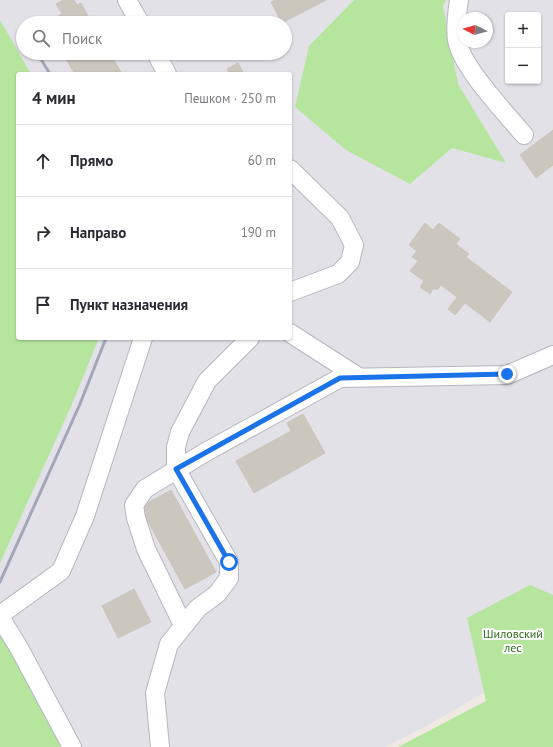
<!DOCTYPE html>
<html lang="ru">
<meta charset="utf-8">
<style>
:root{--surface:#fff;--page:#f2f2f3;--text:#2b2b33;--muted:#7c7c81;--line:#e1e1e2}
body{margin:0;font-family:"PT Sans",sans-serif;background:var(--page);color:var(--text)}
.controls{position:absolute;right:12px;top:12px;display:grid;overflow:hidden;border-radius:4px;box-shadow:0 1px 3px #0004}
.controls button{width:36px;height:36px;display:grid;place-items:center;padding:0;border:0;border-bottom:1px solid var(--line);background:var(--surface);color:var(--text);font:20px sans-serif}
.compass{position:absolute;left:457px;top:12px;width:36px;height:36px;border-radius:50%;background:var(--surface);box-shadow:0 1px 3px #0004;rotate:276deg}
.stop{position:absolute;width:12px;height:12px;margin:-9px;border:3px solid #1a73e8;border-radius:50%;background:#fff}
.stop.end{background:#1a73e8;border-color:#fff;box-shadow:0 1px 4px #0008}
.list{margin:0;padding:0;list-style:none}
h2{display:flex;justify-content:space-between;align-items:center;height:52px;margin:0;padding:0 16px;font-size:17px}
h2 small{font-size:13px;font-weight:400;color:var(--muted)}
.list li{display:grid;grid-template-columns:26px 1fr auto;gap:12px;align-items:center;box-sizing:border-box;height:72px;padding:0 16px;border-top:1px solid var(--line)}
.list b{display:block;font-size:15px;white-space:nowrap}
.list em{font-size:13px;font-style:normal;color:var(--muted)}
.icon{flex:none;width:22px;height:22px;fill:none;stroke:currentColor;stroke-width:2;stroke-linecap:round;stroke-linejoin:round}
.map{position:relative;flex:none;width:553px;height:747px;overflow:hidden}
.search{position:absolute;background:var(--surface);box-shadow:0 1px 3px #0004;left:16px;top:16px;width:276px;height:44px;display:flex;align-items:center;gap:10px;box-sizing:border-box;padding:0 14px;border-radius:22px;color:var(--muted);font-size:15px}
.panel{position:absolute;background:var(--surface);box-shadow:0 1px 3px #0004;left:16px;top:72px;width:276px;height:268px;border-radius:4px}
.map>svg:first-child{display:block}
.industrial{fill:#e3e1e8;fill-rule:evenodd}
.green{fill:#b6e59e}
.building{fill:#cbc7bf;stroke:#cbc5ba}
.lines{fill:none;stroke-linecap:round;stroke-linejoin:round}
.minor-casing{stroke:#b4b7c1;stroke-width:20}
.minor{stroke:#fff;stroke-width:18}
.rail{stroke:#a3a6b8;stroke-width:3}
.route{stroke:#1a73e8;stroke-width:5}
.labels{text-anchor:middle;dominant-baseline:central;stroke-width:4;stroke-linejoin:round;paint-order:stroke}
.park-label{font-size:12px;fill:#2c6e1b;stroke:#fff}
</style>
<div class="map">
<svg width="553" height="747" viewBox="0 0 553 747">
<rect width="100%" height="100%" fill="#efe9e1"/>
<!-- industrial -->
<path class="industrial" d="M0 0H553V653L423 728 385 747H0ZM508 15H538V81H508ZM463 18H487V42H463ZM23 23H285V53H23ZM18 74H290V338H18Z"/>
<!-- green -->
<path class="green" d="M354 0H446L443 6 458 84 506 163 452 148 410 184 346 150 295 107 309 46Z
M0 20 31 74H18V338H99L72 404 0 563Z
M530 585 553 595V747H398L486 701 467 618Z
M0 632 66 747H0Z"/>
<!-- building -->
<path class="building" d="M63 0H74L77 5 81 3 92 23H47L62 14 56 4Z
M276 0H326L282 23 271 2Z
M62 53H110L122 74H75Z
M238 63 244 74H230L227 69Z
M553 130V165L536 178 520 155Z
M425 223 433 230 439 223 460 239 456 244 469 254 466 257 512 292 490 322 465 303 455 315 448 309 457 297 441 285 437 290 434 288 430 294 420 287 424 281 410 271 418 261 412 257 417 251 409 245Z
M303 414 325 453 254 493 236 461 291 431 287 423Z
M171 490 216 572 185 589 140 507Z
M134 589 151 622 118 638 102 606Z"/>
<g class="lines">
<defs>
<path id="minor" d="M127 0 140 23
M459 0C457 13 455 27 457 40 462 68 505 112 524 135
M156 53 167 74
M290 169 340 218 354 245 350 262 338 274 290 292
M290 333 357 376
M0 615 61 571 85 516 143 338
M0 617 19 648 72 747
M183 625 146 549 136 518 134 505 145 489 204 453 340 378 507 375 553 355
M160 747 155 693 169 644 198 608 217 594 229 578V562L176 469V447L180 432 207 381 250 338"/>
</defs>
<!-- minor casing -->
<use href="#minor" class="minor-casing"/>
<!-- minor -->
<use href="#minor" class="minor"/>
<!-- rail -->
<path class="rail" d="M37 53 50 74
M0 582 80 404 106 338"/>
</g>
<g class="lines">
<!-- route -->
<path class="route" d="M229 562 176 469 340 378 507 374"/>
</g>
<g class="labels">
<!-- park labels -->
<g class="park-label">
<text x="513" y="633">Шиловский<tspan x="513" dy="14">лес</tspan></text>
</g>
</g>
</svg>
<div class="controls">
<button>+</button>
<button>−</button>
</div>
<svg class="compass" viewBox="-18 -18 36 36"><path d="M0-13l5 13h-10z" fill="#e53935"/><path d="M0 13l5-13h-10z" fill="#7c7c81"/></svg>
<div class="stop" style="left:229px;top:562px"></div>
<div class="stop end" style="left:507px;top:374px"></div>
<div class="search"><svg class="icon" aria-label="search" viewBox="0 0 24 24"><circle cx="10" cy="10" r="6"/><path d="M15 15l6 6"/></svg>Поиск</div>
<section class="panel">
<h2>4 мин<small>Пешком · 250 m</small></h2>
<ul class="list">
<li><svg class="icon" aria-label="ahead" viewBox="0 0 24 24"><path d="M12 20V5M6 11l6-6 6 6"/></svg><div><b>Прямо</b></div><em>60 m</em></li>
<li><svg class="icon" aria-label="right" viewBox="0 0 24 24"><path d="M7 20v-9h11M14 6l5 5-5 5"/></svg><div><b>Направо</b></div><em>190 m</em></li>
<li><svg class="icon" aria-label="arrive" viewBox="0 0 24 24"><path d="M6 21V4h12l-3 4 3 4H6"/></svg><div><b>Пункт назначения</b></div></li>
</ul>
</section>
</div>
